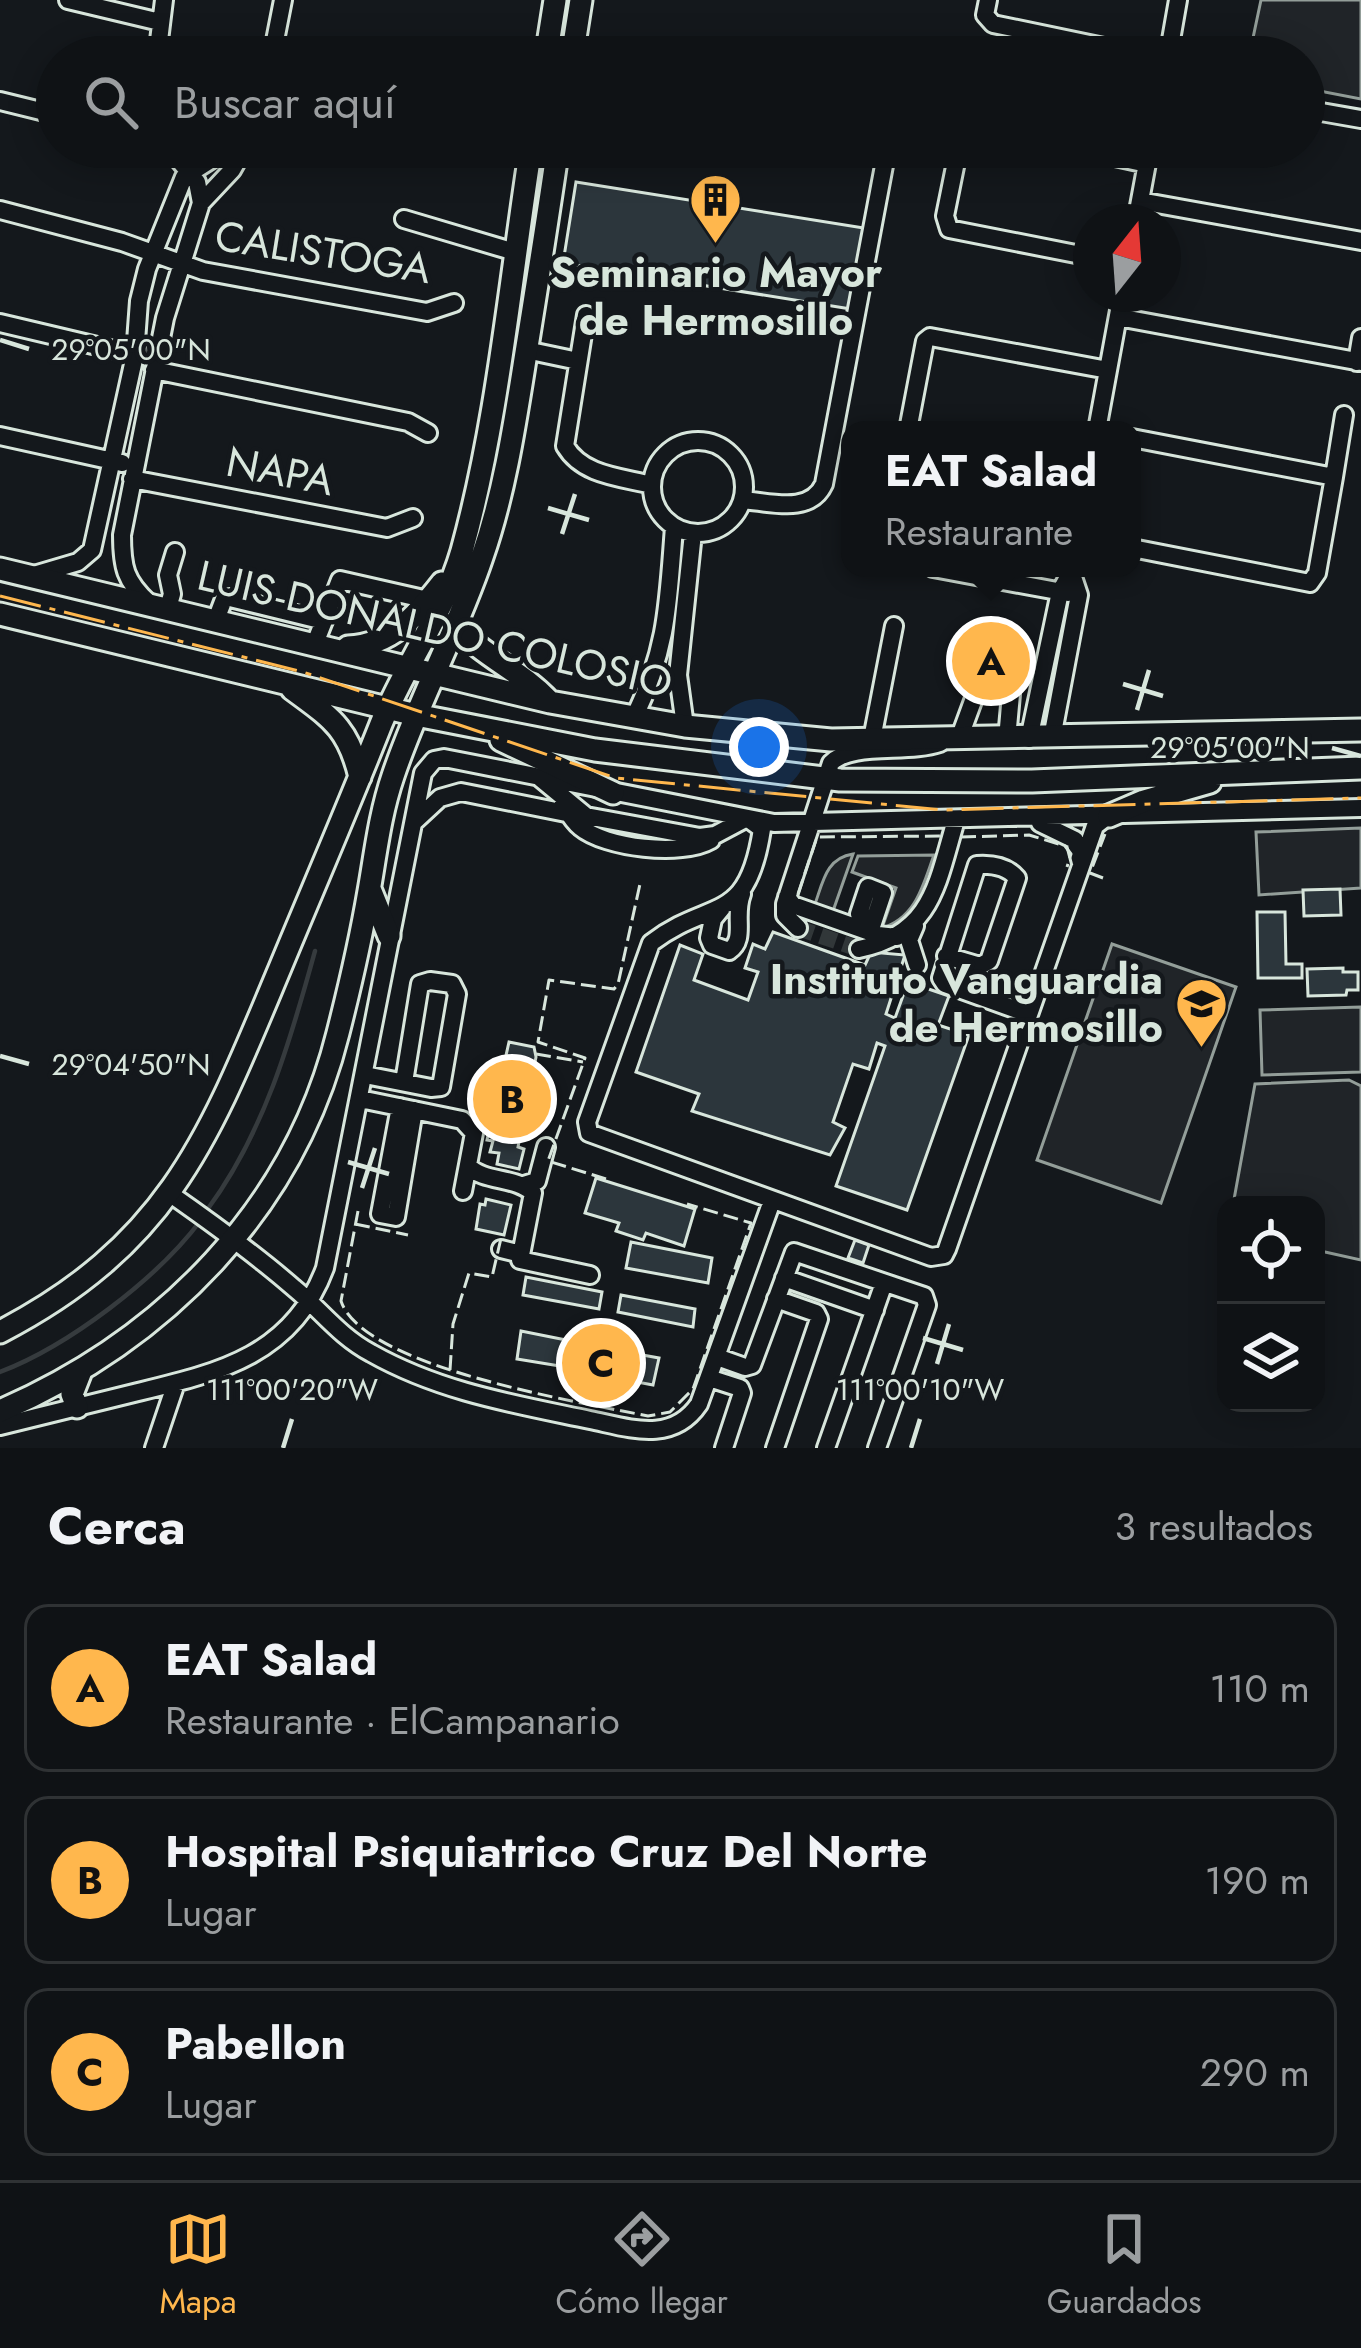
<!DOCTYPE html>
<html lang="es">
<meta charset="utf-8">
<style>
:root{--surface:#0f1215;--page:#1d2022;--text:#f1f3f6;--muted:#9b9ea0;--line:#2f3234;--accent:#ffb74d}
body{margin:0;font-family:Jost,sans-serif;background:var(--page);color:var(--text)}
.controls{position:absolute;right:36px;bottom:36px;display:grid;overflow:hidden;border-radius:24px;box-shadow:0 6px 30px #0003}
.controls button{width:108px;height:108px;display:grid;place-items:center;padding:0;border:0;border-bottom:3px solid var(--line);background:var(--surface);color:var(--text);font:60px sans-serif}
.compass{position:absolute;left:1073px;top:204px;width:108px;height:108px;border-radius:50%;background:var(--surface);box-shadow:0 6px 30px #0003;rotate:17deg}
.you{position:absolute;left:759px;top:747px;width:42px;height:42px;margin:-30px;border:9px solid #fff;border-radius:50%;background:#1a73e8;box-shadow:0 0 0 18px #1a73e833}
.badge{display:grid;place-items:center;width:78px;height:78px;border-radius:50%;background:var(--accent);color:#111;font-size:39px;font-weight:700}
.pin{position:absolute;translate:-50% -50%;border:6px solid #fff;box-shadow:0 3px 12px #0006}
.popup{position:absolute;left:841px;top:421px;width:300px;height:156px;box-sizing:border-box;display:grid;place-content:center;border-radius:24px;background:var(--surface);filter:drop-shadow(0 3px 9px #0005);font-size:39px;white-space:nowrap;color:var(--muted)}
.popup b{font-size:45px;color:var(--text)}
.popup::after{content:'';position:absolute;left:50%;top:100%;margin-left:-24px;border:24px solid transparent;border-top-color:var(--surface)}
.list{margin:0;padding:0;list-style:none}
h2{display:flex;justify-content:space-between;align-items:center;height:156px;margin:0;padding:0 48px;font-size:51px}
h2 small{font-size:39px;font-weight:400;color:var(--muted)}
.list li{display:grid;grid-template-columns:78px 1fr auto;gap:36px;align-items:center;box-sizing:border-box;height:168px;margin:0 24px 24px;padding:0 24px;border:3px solid var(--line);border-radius:24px}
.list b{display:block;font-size:45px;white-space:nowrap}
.list p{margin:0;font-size:39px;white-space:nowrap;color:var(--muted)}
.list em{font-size:39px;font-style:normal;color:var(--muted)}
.icon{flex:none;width:66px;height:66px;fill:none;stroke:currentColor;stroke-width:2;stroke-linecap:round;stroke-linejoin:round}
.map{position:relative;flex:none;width:1361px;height:1448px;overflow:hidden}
.search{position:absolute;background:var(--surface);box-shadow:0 6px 30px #0003;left:36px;right:36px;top:36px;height:132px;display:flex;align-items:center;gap:30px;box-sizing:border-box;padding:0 42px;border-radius:66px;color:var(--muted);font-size:45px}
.sheet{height:732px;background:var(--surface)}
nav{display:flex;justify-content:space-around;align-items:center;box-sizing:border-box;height:168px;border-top:3px solid var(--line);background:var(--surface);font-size:33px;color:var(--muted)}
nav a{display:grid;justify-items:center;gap:6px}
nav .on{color:var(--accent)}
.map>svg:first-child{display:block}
.green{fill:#202428;stroke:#939e99;stroke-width:3}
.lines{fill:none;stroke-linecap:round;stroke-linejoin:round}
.stream{stroke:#363b3e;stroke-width:4.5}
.building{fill:#2c363c;stroke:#d8e6dc;stroke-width:3}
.minor-tunnel{stroke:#313739;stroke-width:16;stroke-dasharray:16 8;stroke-linecap:butt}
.minor-casing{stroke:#d8e6dc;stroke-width:22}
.major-casing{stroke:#d8e6dc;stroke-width:27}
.minor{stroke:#14181c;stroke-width:16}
.major{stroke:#14181c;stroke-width:21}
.fence{stroke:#d8e6dc;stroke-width:3;stroke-dasharray:15 6;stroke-linecap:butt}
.power{stroke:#ffb74d;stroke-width:3;stroke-dasharray:42 9 6 9;stroke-linecap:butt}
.ticks{fill:none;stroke:#d8e6dc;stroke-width:4.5}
.labels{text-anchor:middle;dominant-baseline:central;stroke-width:9;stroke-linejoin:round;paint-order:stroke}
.street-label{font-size:42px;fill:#d8e6dc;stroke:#14181c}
.poi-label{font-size:42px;font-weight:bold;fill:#d8e6dc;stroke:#14181c}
.ticks-label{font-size:30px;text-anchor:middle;fill:#d8e6dc;stroke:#14181c;stroke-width:9;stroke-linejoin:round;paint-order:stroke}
</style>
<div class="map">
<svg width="1361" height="1448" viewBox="0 0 1361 1448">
<rect width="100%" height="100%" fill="#14181c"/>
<!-- green -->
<path class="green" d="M1261 0H1361V99L1304 88V57H1249Z
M1361 828V888L1259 895 1256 832Z
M853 854 833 911 815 904C823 882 826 858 853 854Z
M934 855C923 885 916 918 882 928L896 888 852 872 858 856Z
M1112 944 1236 987 1161 1203 1037 1160Z
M1361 1007V1072L1262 1075 1260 1010Z
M1349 1080 1361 1086V1260L1316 1250V1205H1233L1255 1084Z"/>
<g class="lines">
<!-- stream -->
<path class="stream" d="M207 1210C264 1133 290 1042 315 951
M0 1372C68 1346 157 1279 201 1220"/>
</g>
<!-- building -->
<path class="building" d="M576 182 870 229 857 310 563 263Z
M1340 889 1341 915 1304 916 1303 890Z
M1257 912H1285L1286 964H1302V978H1258Z
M773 932 865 965 871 952 905 955 886 1014 895 1018 908 982 949 996 938 1025 969 1035 907 1210 836 1186 885 1046 877 1043 869 1069 853 1064 833 1122 845 1128 830 1155 692 1111 699 1094 636 1072 680 945 703 954 694 980 748 1000 758 972 745 968 753 944 765 949Z
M1343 968V972H1358V990H1347L1346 995 1308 996 1307 969Z
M509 1042 534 1047 536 1057 518 1147 524 1149 519 1169 497 1164 499 1153 490 1152 493 1141 487 1140Z
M596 1178 695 1209 684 1246 646 1233 643 1240 616 1231 619 1223 585 1213Z
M486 1199 511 1205 504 1235 476 1229 480 1204 485 1205Z
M855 1240 869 1245 863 1263 848 1258Z
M631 1242 712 1258 708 1283 626 1268Z
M526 1277 602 1292 599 1309 523 1295Z
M621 1295 695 1309 693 1327 618 1312Z
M521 1331 576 1342 579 1333 605 1339 604 1348 659 1358 653 1385 600 1375 597 1393 568 1387 572 1368 517 1359Z"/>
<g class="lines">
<!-- minor-tunnel -->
<path class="minor-tunnel" d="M798 928 859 949"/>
<defs>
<path id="minor" d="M68 0 160 22
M988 0 985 15 993 24 1152 57
M273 46 335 57
M272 56 283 0
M157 57 164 0
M1168 57 1178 0
M0 101 57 115
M1304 109 1361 119
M959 147 945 216 949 229 1091 257
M1069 147 1147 164
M1140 201 1361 241
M201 203 232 170 245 147
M0 210 122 242 203 271 427 312 454 303
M404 219 515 252
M1136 222 1150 147
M586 315 565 446C583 476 620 477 652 485
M1118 317 1361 362
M0 323 135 355
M526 350 578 361
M1357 362 1361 338
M154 370 408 422 428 433
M908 430 925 341 930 337 1108 370
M1097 430 1122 294
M0 436 122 463
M1132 438 1334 477 1317 573 1310 583 1132 548
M652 487a46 46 0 1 1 92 0a46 46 0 1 1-92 0Z
M1334 477 1344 415
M132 479 387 528 413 518
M742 500C770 502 810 515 824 484L886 155
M933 568 1068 593
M34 575 78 562 92 550 135 355 139 301 147 269 184 177 231 147
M149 603C125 581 122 567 122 535L165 318 201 203 197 182 168 147
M168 608 172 594 168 575 175 552
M216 620 224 599 230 598 324 621
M314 646 340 580 428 600
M634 718C668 647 668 603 674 527
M685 726 678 675 693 533
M1052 738 1079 595 1072 574
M872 739 894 626
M959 739 977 690H1006L1011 694 1007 739
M1029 739 1060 592 1073 568
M540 778 586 816 700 837 715 835 747 818 762 829C747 927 711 897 651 943L587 1122 589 1133 931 1257 944 1255 947 1249 1095 826 1108 816
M563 804C568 812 572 821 580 827 605 848 682 857 711 840
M413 823 440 798 461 792 571 814
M1040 823 1075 840 1081 863
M787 897 793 905 878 935 897 937
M722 908 713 919 709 938 712 945 729 951C747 939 733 917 742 894
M915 926 909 940 917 965
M798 928 785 915V904L831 763C851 742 909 754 940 743
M870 932 883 893 868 887 859 914 874 920
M859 949C933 934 937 883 956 820
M946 956 980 966 989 961 1017 878C1007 866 992 864 977 865L941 978 945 984 1020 1011 1026 1024
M365 1075 431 1088 441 1087 457 994 452 984 430 981 420 984 404 1082
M360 1099 462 1120 474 1133 463 1191
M400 1107 380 1214 396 1217 414 1110
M468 1166C485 1183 515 1176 533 1193L520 1260 590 1275
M524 1185 537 1181 546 1147
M169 1193C212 1223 255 1254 294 1288 321 1310 339 1336 371 1353 440 1392 514 1404 590 1420 629 1428 672 1444 699 1404L772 1201
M501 1249 521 1254
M784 1278 875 1310
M717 1357 745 1367 752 1365 794 1252 924 1296 927 1305 877 1448
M709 1378 740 1388 742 1393 724 1448
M0 1426C45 1415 90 1404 134 1393 216 1373 292 1357 325 1268L423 773 434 760 444 758 774 823 1361 808
M154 1448 176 1383
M775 1448 819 1319 816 1313 776 1299
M826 1448 884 1283"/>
<path id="major" d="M546 57 555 0
M572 57 581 0
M0 569 550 702 685 726 831 740 1361 730
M0 614 416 715 595 750 840 780 1032 781 1361 768
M456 626C484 657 521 671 549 701
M348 647C392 645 417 615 442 583
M292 689C331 718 348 727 360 777
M501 740 613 793
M1109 816 1144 801 1210 782
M370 889 389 936
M0 1332C171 1243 210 1135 280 968 314 886 349 805 381 724 405 665 444 613 462 551 498 420 510 281 531 147
M77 1407 72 1394 81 1371
M0 1411C164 1340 294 1209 338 1033 350 986 361 938 369 891 376 851 380 814 393 776 418 701 457 632 482 557 505 491 515 422 526 353 537 285 548 216 558 147"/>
</defs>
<!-- minor casing -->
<use href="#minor" class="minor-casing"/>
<!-- major casing -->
<use href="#major" class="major-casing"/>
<!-- minor -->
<use href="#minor" class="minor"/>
<!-- major -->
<use href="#major" class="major"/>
<!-- fence -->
<path class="fence" d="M961 837 1029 835 1065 846 1071 854 1067 867
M1103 878 1090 873 1105 834
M798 894 817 837 944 836
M536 1054 583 1062
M606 1179 548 1161 585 1058 538 1042 549 980 614 989 618 984 640 884
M358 1211 341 1301C363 1368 585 1403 648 1416L670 1412 693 1389 751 1223 687 1204
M355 1224 408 1235
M450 1370 453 1324 469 1273 492 1277 502 1234"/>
<!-- power -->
<path class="power" d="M0 596 303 672 616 778 943 810 1361 798"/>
</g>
<!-- ticks -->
<path class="ticks" d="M0 340 29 349M548 508 589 520M562 534 575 494M1123 684 1163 696M1137 710 1149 670M1332 748 1361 756M0 1056 29 1064M348 1162 389 1174M362 1188 375 1148M923 1338 963 1350M937 1364 949 1324M283 1448 292 1419M911 1448 920 1419"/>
<!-- icons -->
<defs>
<symbol id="building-pin" viewBox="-11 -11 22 30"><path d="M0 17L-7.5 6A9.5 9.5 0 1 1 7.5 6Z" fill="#ffb74d" stroke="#14181c"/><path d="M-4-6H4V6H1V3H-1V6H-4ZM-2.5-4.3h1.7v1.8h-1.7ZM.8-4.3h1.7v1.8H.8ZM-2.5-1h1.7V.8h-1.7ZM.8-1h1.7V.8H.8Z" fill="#111"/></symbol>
<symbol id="school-pin" viewBox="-11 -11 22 30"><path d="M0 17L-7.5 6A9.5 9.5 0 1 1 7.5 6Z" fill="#ffb74d" stroke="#14181c"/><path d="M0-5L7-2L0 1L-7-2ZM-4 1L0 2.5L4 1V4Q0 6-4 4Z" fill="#111"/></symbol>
</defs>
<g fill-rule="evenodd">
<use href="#building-pin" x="686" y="170" width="59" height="81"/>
<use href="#school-pin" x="1172" y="974" width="59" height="81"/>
</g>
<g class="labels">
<!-- street labels -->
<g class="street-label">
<text transform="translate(323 252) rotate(9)">CALISTOGA</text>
<text transform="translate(280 471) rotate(11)">NAPA</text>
<text transform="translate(435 629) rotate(13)">LUIS DONALDO COLOSIO</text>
</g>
<!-- poi labels -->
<g class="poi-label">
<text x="716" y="272">Seminario Mayor<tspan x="716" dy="48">de Hermosillo</tspan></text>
<text x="1163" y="979" text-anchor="end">Instituto Vanguardia<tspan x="1163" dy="48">de Hermosillo</tspan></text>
</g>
</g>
<g class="ticks-label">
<text x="131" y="360">29°05'00"N</text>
<text x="1230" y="758">29°05'00"N</text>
<text x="131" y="1075">29°04'50"N</text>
<text x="292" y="1400">111°00'20"W</text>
<text x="920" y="1400">111°00'10"W</text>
</g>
</svg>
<div class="controls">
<button><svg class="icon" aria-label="locate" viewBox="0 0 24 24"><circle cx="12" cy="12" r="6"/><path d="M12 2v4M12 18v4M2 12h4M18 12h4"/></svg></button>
<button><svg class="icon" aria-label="layers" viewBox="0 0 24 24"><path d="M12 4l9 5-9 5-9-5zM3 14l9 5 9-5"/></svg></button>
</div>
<svg class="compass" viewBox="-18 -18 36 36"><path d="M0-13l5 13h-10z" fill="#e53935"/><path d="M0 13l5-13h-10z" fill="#9b9ea0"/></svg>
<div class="you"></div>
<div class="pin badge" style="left:991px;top:661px">A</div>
<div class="popup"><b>EAT Salad</b>Restaurante</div>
<div class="pin badge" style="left:512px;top:1099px">B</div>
<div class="pin badge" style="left:601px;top:1363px">C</div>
<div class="search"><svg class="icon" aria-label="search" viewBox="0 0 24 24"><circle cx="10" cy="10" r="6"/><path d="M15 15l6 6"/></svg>Buscar aquí</div>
</div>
<section class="sheet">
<h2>Cerca<small>3 resultados</small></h2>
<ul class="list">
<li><span class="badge">A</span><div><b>EAT Salad</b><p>Restaurante · ElCampanario</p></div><em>110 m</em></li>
<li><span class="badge">B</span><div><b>Hospital Psiquiatrico Cruz Del Norte</b><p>Lugar</p></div><em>190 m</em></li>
<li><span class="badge">C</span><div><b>Pabellon</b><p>Lugar</p></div><em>290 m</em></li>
</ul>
</section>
<nav>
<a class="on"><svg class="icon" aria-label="map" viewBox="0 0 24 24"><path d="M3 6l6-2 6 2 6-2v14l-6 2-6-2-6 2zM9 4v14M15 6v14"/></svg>Mapa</a>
<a><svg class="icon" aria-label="directions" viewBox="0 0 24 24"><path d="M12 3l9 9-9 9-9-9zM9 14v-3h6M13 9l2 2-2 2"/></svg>Cómo llegar</a>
<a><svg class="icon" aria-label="saved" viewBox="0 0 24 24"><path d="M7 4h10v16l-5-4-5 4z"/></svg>Guardados</a>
</nav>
